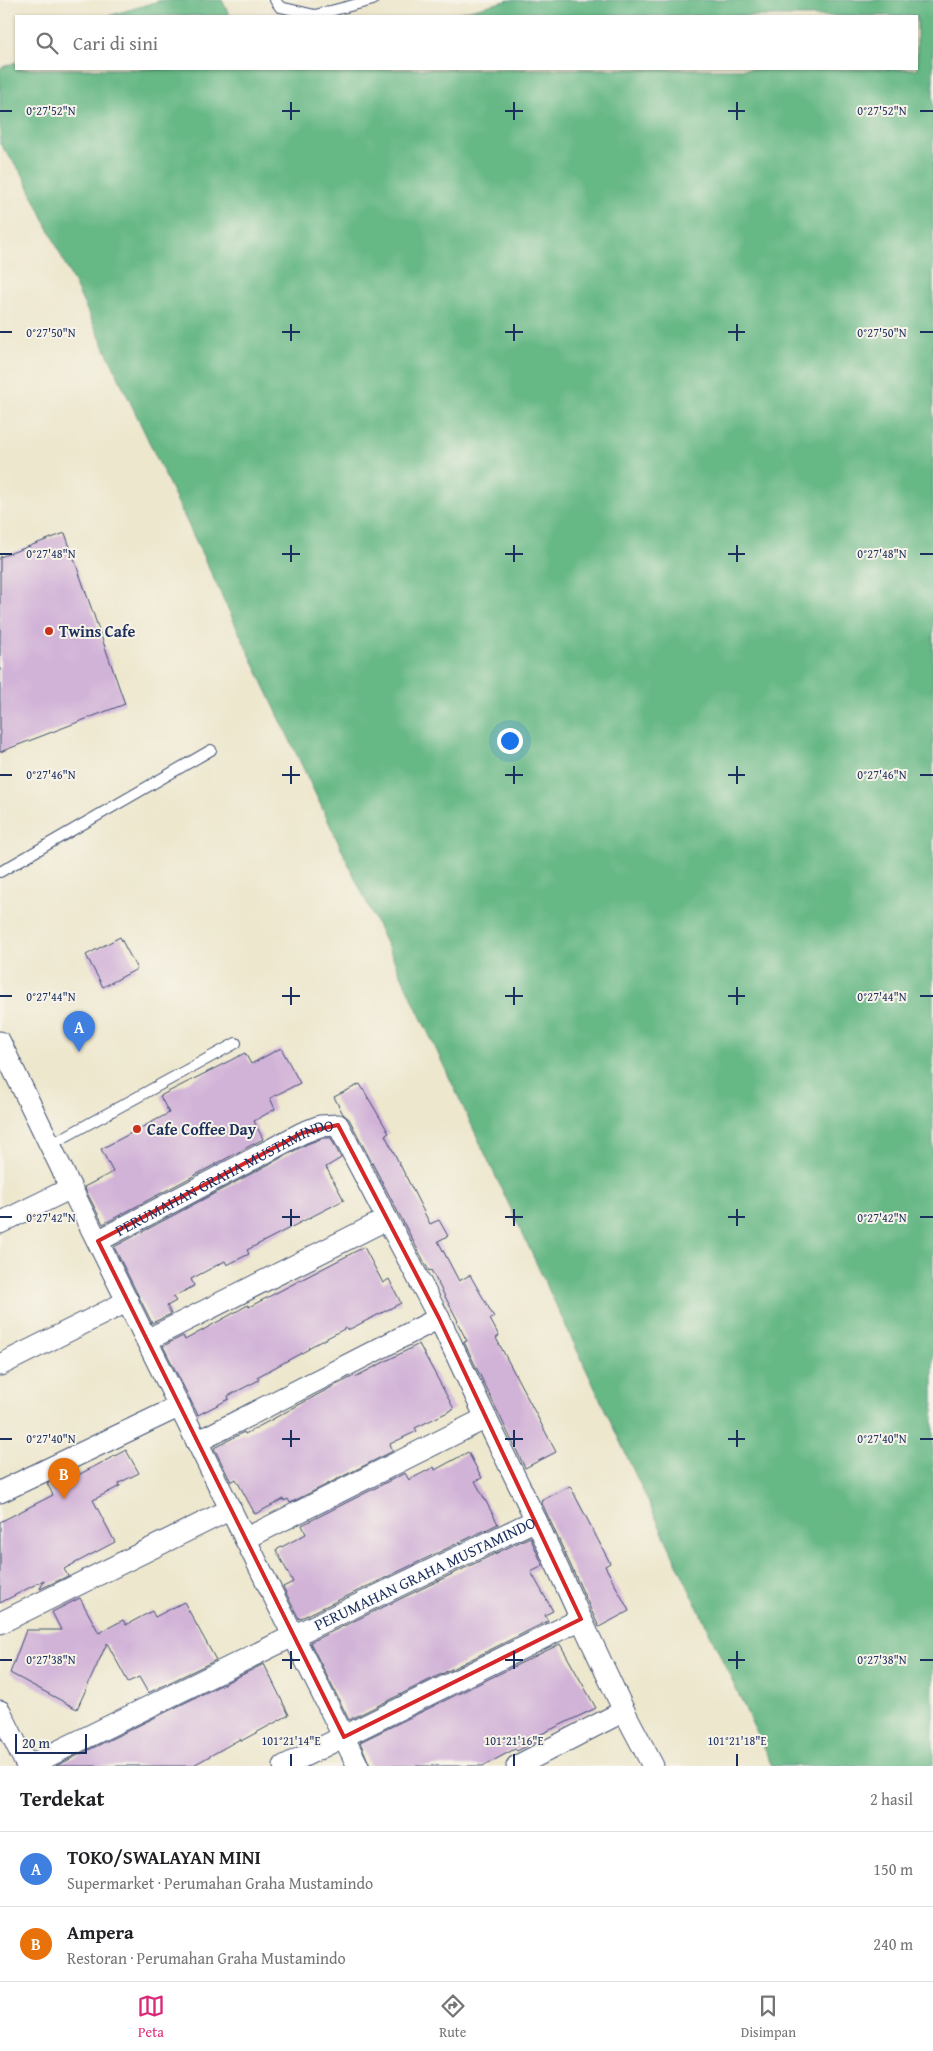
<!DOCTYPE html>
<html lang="id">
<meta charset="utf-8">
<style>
:root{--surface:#fff;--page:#f6f6f6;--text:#202124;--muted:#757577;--line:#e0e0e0;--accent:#db2777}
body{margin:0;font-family:"Gentium Book Plus",serif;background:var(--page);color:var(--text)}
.scale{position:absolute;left:15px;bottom:12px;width:72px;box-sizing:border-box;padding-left:5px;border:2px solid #1b2f5e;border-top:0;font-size:14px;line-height:18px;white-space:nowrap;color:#1b2f5e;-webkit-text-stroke:4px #f7f3e8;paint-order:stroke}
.you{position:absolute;left:509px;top:740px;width:18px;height:18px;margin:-12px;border:4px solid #fff;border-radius:50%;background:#1a73e8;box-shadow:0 0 0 8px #1a73e833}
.badge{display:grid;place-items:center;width:32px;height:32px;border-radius:50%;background:var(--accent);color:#fff;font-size:16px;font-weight:700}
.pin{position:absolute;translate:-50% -41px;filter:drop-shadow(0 1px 2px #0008)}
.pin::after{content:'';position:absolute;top:26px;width:18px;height:15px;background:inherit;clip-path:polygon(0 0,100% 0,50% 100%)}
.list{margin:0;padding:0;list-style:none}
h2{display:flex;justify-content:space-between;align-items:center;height:65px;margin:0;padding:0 20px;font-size:21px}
h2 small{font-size:16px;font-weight:400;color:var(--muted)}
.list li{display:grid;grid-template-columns:32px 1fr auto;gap:15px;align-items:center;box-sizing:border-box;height:75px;padding:0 20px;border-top:1px solid var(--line)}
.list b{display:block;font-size:19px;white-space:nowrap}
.list p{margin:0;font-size:16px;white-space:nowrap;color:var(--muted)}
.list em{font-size:16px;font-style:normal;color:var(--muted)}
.icon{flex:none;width:28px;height:28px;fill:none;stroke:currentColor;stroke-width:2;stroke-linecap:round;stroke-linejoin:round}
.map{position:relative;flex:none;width:933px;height:1766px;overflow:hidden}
.search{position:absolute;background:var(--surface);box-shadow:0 1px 4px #0004;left:15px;right:15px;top:15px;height:55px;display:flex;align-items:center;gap:12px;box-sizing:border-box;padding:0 18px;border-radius:0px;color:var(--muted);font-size:19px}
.sheet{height:215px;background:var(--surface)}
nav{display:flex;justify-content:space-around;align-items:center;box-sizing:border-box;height:70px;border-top:1px solid var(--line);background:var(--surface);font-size:14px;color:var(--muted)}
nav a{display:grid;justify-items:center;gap:2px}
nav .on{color:var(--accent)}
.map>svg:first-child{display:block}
.forest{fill:#66b885;stroke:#407472}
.building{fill:#d2b3d8}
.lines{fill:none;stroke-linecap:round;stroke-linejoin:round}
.lane-casing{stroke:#3a4b6f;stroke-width:12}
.street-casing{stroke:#3a4b6f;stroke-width:23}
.lane{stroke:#fff;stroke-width:10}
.street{stroke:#fff;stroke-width:21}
.marked{fill:none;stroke:#d62828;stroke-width:4;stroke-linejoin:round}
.ticks{fill:none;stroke:#1b2f5e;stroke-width:2}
.poi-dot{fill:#c8321e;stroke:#f7f3e8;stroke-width:2}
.labels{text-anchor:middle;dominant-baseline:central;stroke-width:4;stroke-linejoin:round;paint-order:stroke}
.poi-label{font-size:16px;font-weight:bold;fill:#1b2f5e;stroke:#f7f3e8;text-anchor:start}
.street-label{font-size:16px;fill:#1b2f5e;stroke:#f7f3e8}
.ticks-label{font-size:12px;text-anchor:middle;fill:#1b2f5e;stroke:#f7f3e8;stroke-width:4;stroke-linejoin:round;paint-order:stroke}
</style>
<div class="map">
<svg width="933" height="1766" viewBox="0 0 933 1766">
<rect width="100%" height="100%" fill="#f7f3e8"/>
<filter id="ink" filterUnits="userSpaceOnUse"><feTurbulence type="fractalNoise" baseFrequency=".02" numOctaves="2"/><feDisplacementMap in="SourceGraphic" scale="10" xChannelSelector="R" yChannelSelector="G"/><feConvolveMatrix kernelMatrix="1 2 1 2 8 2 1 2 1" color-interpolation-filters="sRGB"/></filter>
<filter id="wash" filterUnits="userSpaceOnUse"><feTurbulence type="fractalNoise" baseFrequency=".0096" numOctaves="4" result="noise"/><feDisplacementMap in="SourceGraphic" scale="20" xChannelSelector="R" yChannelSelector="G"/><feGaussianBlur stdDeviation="1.12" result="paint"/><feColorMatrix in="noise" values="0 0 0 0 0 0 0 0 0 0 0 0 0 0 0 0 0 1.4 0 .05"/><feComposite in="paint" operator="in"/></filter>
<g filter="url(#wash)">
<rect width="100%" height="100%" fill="#ede7cd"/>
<!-- forest -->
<path class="forest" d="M162 0H222L230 16H108Z
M510 0H933V1766H772L443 1064 23 175 0 144V68L16 62V69H917V16H445Z"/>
<g id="blocks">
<!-- building -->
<path class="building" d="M65 533 125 704 0 752V557Z
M120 937 137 969 103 987 86 955Z
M281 1048 300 1083 270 1098 275 1109 254 1121 263 1139 103 1224 84 1187 113 1172 101 1149 169 1113 160 1096 245 1053 251 1064Z
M360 1084 389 1133 385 1135 430 1224 439 1220 448 1236 438 1241 459 1281 470 1275 494 1317 490 1319 499 1336 496 1338 556 1452 525 1468 464 1342 467 1341 457 1322 458 1321 431 1270 429 1271 349 1119 343 1114 334 1097Z
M323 1138H331L341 1158 326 1167 344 1200 247 1250 249 1254 227 1265 225 1261 191 1279 194 1286 173 1297 176 1301 167 1306 171 1314 152 1323 114 1247 307 1144Z
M364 1247 383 1283 389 1279 401 1303 348 1330 346 1328 308 1348 309 1349 257 1377 259 1380 228 1396 229 1399 198 1415 163 1346 183 1336 185 1340 248 1305 249 1307Z
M419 1344 454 1409 415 1428 417 1431 390 1444 393 1451 290 1503 288 1499 284 1501V1499L255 1514 236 1479 231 1482 214 1448 244 1432 245 1434 330 1388 354 1376 355 1377Z
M126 1450 139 1473 119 1483 120 1486 93 1500 115 1542 64 1569 68 1576 40 1589 44 1580 0 1603V1522L53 1495 47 1483 75 1470 78 1475Z
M468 1452 482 1478 475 1481 498 1524 299 1619 283 1587 293 1582 276 1550 306 1534 302 1525 405 1473 409 1480 434 1467 435 1470Z
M570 1486 610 1563 605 1566 629 1611 599 1627 541 1501Z
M530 1537 543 1566 531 1572 553 1611 545 1615 548 1621 349 1720 310 1642Z
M80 1598 99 1633 123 1620 126 1625 152 1611 155 1617 184 1602 216 1660 148 1693 139 1677 128 1682 107 1643 77 1709 10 1673 26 1630H61L52 1612Z
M560 1644 596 1708 533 1738 535 1742 517 1751 515 1749 483 1766H370L360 1742Z
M264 1664 289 1715 241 1741 240 1739 192 1766H56Z"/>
</g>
</g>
<g filter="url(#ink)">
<use href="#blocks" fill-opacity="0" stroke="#3a4b6f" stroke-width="1"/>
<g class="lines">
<defs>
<path id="lane" d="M275 0 280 7 315 15 373 0
M0 872 211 750
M50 1145 236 1043"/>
<g id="street">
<path d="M0 1042 71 1188"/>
<path d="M0 1223 71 1188 358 1766"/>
<path id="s1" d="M98 1241 302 1133 320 1126 338 1125 387 1219"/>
<path d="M147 1340 387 1219 439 1318"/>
<path d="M0 1365 128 1301"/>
<path d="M197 1442 439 1318 486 1418"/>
<path d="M0 1492 180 1406"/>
<path d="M536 1520 581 1619"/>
<path d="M0 1623 231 1509"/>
<path d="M0 1711 27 1766"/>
<path id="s2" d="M28 1766 293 1636 536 1520 486 1418 245 1539"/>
<path d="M284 1766 581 1619 624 1711"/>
<path d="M517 1766 624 1711 653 1766"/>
</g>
</defs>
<!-- lane casing -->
<use href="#lane" class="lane-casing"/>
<!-- street casing -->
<use href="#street" class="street-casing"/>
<!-- lane -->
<use href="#lane" class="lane"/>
<!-- street -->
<use href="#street" class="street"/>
</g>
</g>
<!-- marked area -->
<path class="marked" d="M338 1125 439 1318 581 1619 344 1737 98 1241 302 1133Z"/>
<!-- ticks -->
<path class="ticks" d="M291 102V120M514 102V120M737 102V120M0 111H12M282 111H300M505 111H523M728 111H745M920 111H933M291 324V341M514 324V341M737 324V341M0 332H12M282 332H300M505 332H523M728 332H745M920 332H933M291 545V562M514 545V562M737 545V562M0 554H12M282 554H300M505 554H523M728 554H745M920 554H933M291 766V784M514 766V784M737 766V784M0 775H12M282 775H300M505 775H523M728 775H745M920 775H933M291 987V1005M514 987V1005M737 987V1005M0 996H12M282 996H300M505 996H523M728 996H745M920 996H933M291 1209V1226M514 1209V1226M737 1209V1226M0 1217H12M282 1217H300M505 1217H523M728 1217H745M920 1217H933M291 1430V1447M514 1430V1447M737 1430V1447M0 1439H12M282 1439H300M505 1439H523M728 1439H745M920 1439H933M291 1651V1669M514 1651V1669M737 1651V1669M0 1660H12M282 1660H300M505 1660H523M728 1660H745M920 1660H933M291 1754V1766M514 1754V1766M737 1754V1766"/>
<!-- markers -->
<g class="poi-dot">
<circle cx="49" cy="631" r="5"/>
<circle cx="137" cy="1129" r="5"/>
</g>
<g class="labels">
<!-- poi labels -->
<g class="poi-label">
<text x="59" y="631">Twins Cafe</text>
<text x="147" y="1129">Cafe Coffee Day</text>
</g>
<!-- street labels -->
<g class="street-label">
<text stroke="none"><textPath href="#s1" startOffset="142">PERUMAHAN GRAHA MUSTAMINDO</textPath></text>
<text stroke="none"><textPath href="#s2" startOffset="441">PERUMAHAN GRAHA MUSTAMINDO</textPath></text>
</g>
</g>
<g class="ticks-label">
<text x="51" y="115">0°27'52"N</text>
<text x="882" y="115">0°27'52"N</text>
<text x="51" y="337">0°27'50"N</text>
<text x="882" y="337">0°27'50"N</text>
<text x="51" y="558">0°27'48"N</text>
<text x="882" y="558">0°27'48"N</text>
<text x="51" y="779">0°27'46"N</text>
<text x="882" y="779">0°27'46"N</text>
<text x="51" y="1001">0°27'44"N</text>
<text x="882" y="1001">0°27'44"N</text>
<text x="51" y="1222">0°27'42"N</text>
<text x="882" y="1222">0°27'42"N</text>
<text x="51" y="1443">0°27'40"N</text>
<text x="882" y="1443">0°27'40"N</text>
<text x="51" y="1664">0°27'38"N</text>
<text x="882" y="1664">0°27'38"N</text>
<text x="291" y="1745">101°21'14"E</text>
<text x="514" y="1745">101°21'16"E</text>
<text x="737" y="1745">101°21'18"E</text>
</g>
</svg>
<div class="scale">20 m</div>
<div class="you"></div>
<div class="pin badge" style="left:79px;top:1052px;background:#3f7fe0">A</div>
<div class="pin badge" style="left:64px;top:1499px;background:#e8710a">B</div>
<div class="search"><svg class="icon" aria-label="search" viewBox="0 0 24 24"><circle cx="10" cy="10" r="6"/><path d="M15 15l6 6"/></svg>Cari di sini</div>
</div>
<section class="sheet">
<h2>Terdekat<small>2 hasil</small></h2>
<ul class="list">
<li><span class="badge" style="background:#3f7fe0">A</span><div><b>TOKO/SWALAYAN MINI</b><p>Supermarket · Perumahan Graha Mustamindo</p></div><em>150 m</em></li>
<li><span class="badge" style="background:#e8710a">B</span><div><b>Ampera</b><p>Restoran · Perumahan Graha Mustamindo</p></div><em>240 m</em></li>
</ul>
</section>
<nav>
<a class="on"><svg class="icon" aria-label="map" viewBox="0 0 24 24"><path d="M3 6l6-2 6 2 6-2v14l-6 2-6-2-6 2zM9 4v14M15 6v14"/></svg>Peta</a>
<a><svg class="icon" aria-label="directions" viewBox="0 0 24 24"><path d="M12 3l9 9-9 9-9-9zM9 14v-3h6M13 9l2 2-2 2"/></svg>Rute</a>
<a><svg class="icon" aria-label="saved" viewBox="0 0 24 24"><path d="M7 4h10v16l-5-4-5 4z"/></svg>Disimpan</a>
</nav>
